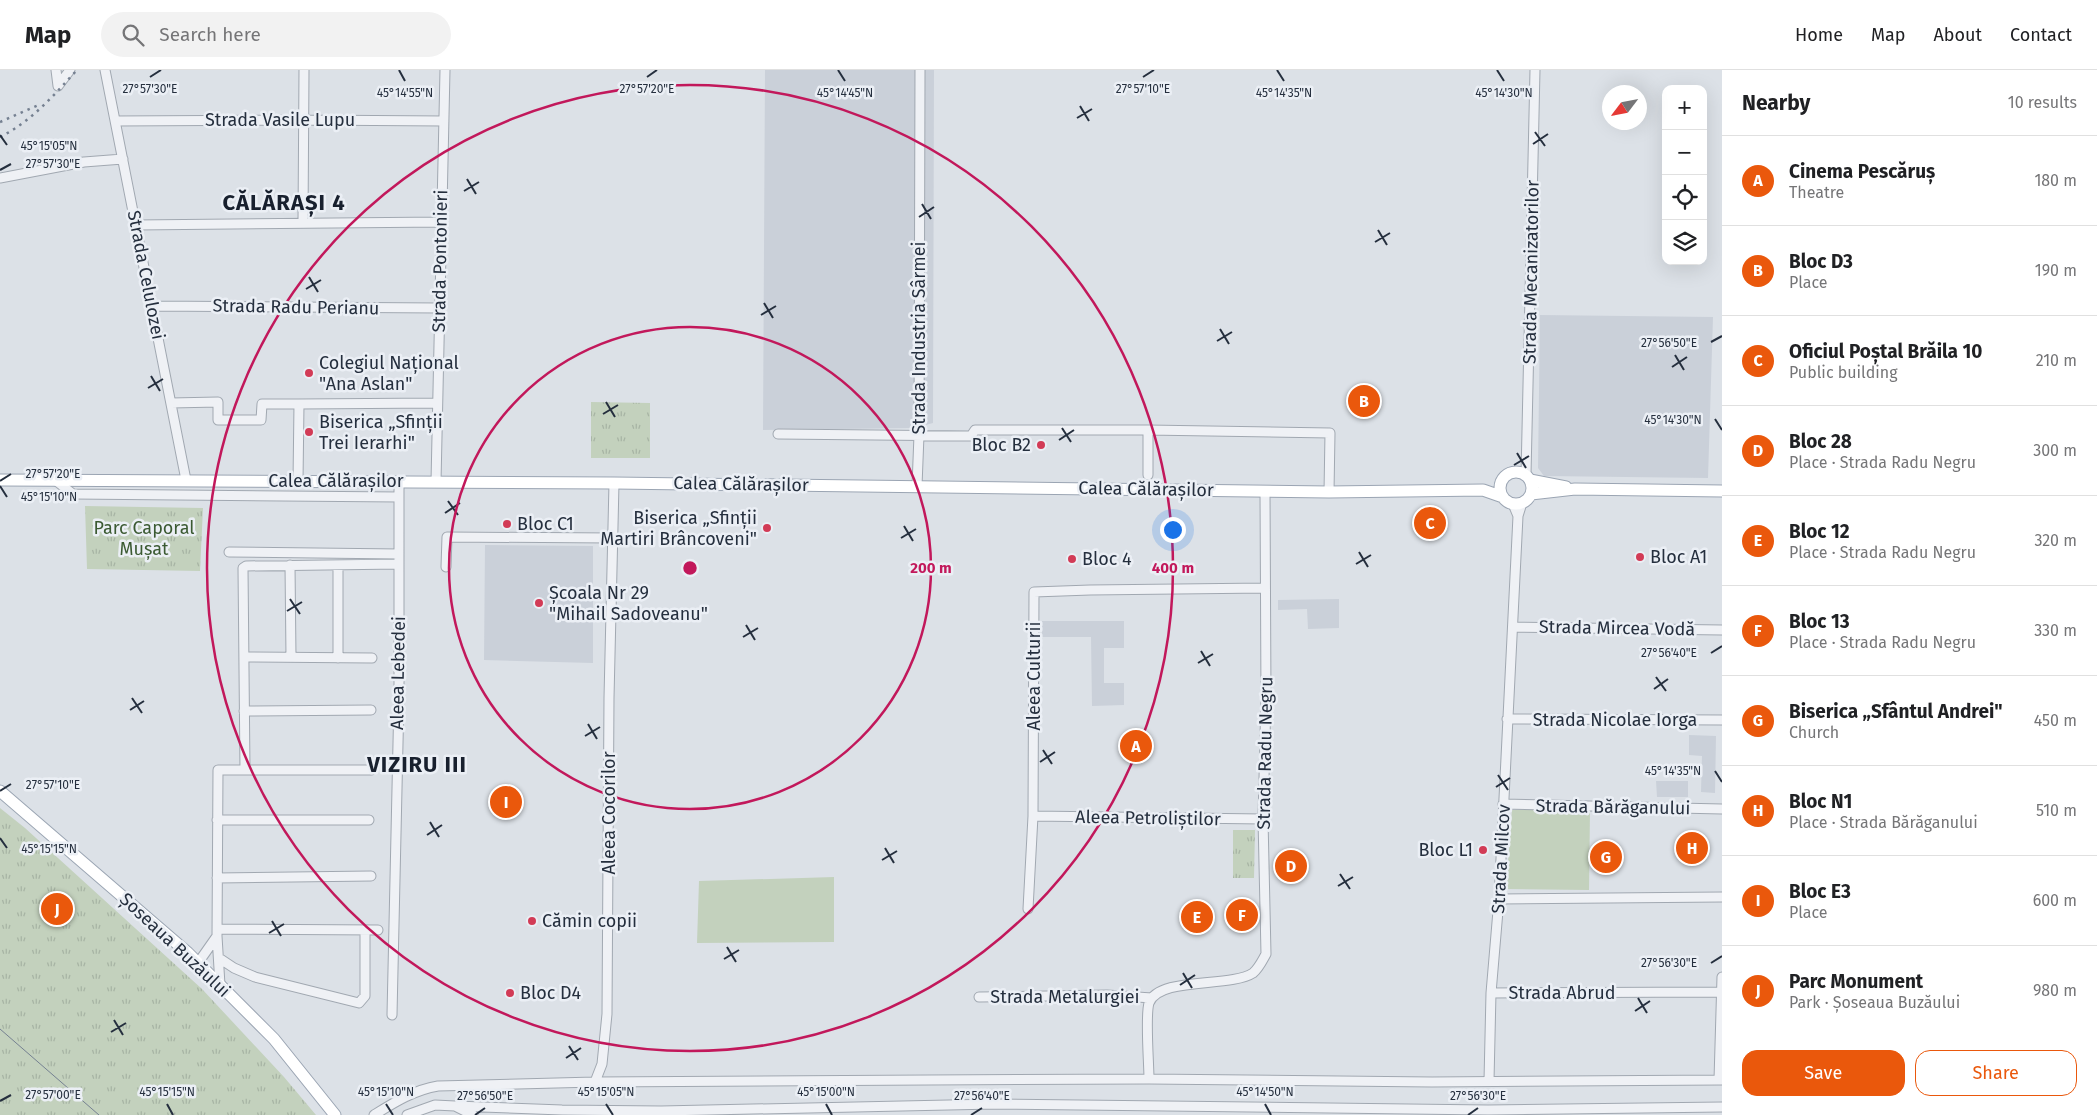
<!DOCTYPE html>
<meta charset="utf-8">
<style>
:root{--surface:#fff;--page:#f2f2f2;--text:#202124;--muted:#757577;--line:#e0e0e0;--accent:#ea580c}
body{margin:0;font-family:"Fira Sans",sans-serif;background:var(--page);color:var(--text)}
.controls{position:absolute;right:15px;top:15px;display:grid;overflow:hidden;border-radius:10px;box-shadow:0 5px 20px #0002}
.controls button{width:45px;height:45px;display:grid;place-items:center;padding:0;border:0;border-bottom:1px solid var(--line);background:var(--surface);color:var(--text);font:25px sans-serif}
.compass{position:absolute;left:1602px;top:15px;width:45px;height:45px;border-radius:50%;background:var(--surface);box-shadow:0 5px 20px #0002;rotate:238deg}
.you{position:absolute;left:1172px;top:459px;width:18px;height:18px;margin:-12px;border:4px solid #fff;border-radius:50%;background:#1a73e8;box-shadow:0 0 0 8px #1a73e833}
.badge{display:grid;place-items:center;width:32px;height:32px;border-radius:50%;background:var(--accent);color:#fff;font-size:16px;font-weight:700}
.pin{position:absolute;translate:-50% -50%;border:2px solid #fff;box-shadow:0 1px 5px #0006}
.list{margin:0;padding:0;list-style:none}
h2{display:flex;justify-content:space-between;align-items:center;height:65px;margin:0;padding:0 20px;font-size:21px}
h2 small{font-size:16px;font-weight:400;color:var(--muted)}
.list li{display:grid;grid-template-columns:32px 1fr auto;gap:15px;align-items:center;box-sizing:border-box;height:90px;padding:0 20px;border-top:1px solid var(--line)}
.list b{display:block;font-size:19px;white-space:nowrap}
.list p{margin:0;font-size:16px;white-space:nowrap;color:var(--muted)}
.list em{font-size:16px;font-style:normal;color:var(--muted)}
.actions{display:flex;gap:10px;padding:15px 20px}
.actions a{flex:1;padding:11px 0;border:1px solid var(--accent);border-radius:15px;text-align:center;font-size:18px;color:var(--accent)}
.actions .main{background:var(--accent);color:#fff}
.icon{flex:none;width:28px;height:28px;fill:none;stroke:currentColor;stroke-width:2;stroke-linecap:round;stroke-linejoin:round}
.map{position:relative;flex:none;width:1722px;height:1045px;overflow:hidden}
header{display:flex;align-items:center;gap:30px;box-sizing:border-box;height:70px;padding:0 25px;background:var(--surface);border-bottom:1px solid var(--line)}
header strong{font-size:24px}
nav{display:flex;gap:28px;margin-inline-start:auto;font-size:18px}
.search{width:350px;height:45px;background:var(--page);display:flex;align-items:center;gap:12px;box-sizing:border-box;padding:0 18px;border-radius:28px;color:var(--muted);font-size:19px}
main{display:flex}
aside{flex:1;background:var(--surface)}
.map>svg:first-child{display:block}
.built{fill:#cad0d9}
.grass{fill:#c3d1bd}
.park{fill:url(#park-tufts)}
.lines{fill:none;stroke-linecap:round;stroke-linejoin:round}
.minor-casing{stroke:#a1a8b1;stroke-width:11}
.major-casing{stroke:#9ba5b3;stroke-width:13}
.minor{stroke:#eff1f5;stroke-width:9}
.major{stroke:#fff;stroke-width:11}
.tram{stroke:#758091;stroke-width:1}
.rail{stroke:#758091;stroke-width:2.5;stroke-dasharray:2.5 5;stroke-linecap:butt}
.ticks{fill:none;stroke:#252f3e;stroke-width:2}
.ring{fill:none;stroke:#c2185b;stroke-width:2.5}
.poi-dot{fill:#d23b56;stroke:#ebeff5;stroke-width:2}
.labels{text-anchor:middle;dominant-baseline:central;stroke-width:5;stroke-linejoin:round;paint-order:stroke}
.street-label{font-size:18px;fill:#252f3e;stroke:#ebeff5}
.poi-label{font-size:18px;fill:#252f3e;stroke:#ebeff5;text-anchor:start}
.park-label{font-size:18px;fill:#3b5a32;stroke:#ebeff5}
.district-label{font-size:22px;font-weight:bold;letter-spacing:1px;fill:#18202e;stroke:#ebeff5}
.ticks-label{font-size:12px;text-anchor:middle;fill:#252f3e;stroke:#ebeff5;stroke-width:5;stroke-linejoin:round;paint-order:stroke}
.centre{fill:#c2185b;stroke:#ebeff5;stroke-width:2.5}
.ring-label{font-size:15px;text-anchor:middle;font-weight:bold;fill:#c2185b;stroke:#ebeff5;stroke-width:5;stroke-linejoin:round;paint-order:stroke}
</style>
<header>
<strong>Map</strong>
<div class="search"><svg class="icon" aria-label="search" viewBox="0 0 24 24"><circle cx="10" cy="10" r="6"/><path d="M15 15l6 6"/></svg>Search here</div>
<nav><a>Home</a><a>Map</a><a>About</a><a>Contact</a></nav>
</header>
<main>
<div class="map">
<svg width="1722" height="1045" viewBox="0 0 1722 1045">
<defs>
<pattern id="park-tufts" width="24" height="20" patternUnits="userSpaceOnUse" patternTransform="scale(1.25)"><rect width="24" height="20" fill="#c3d1bd"/><path d="M3 7l-1-3M5 7V3M7 7l1-3M15 17l-1-3M17 17v-4M19 17l1-3" fill="none" stroke="#a7b4a4"/></pattern>
</defs>
<rect width="100%" height="100%" fill="#dce1e7"/>
<!-- built -->
<path class="built" d="M765 0H934L933 353 914 358 763 360Z
M1540 245 1713 247 1708 408 1544 406 1538 398Z
M485 475 593 476V593L484 590Z
M1339 529V558L1308 559 1307 539 1278 540V530Z
M1042 551H1124V578H1104V613H1124V635L1092 636 1091 567H1042Z
M1689 665 1716 666 1715 723 1701 722 1702 686 1689 685Z
M1656 711H1688V727H1657Z"/>
<!-- grass -->
<path class="grass" d="M1512 740H1590L1589 820 1506 819Z
M834 807V872L697 873 699 811Z"/>
<!-- park -->
<path class="park" d="M591 332 650 333V388H591Z
M85 436 203 438 200 501 87 499Z
M0 738 25 758 202 919 284 1007 316 1045H0Z
M1233 760H1255L1254 808H1233Z"/>
<g class="lines">
<defs>
<path id="minor" d="M56 0 58 16
M105 0 186 410
M58 16 70 0
M115 51 304 50 444 51
M0 108 84 92 123 89
M303 152 304 0
M136 155 441 152
M152 236 439 238
M171 333 218 332V350H261L262 334H299L298 411
M299 334 437 333
M1148 360 1330 363 1329 422
M778 364 971 366 975 360H1148V405
M1526 405 1535 0
M55 410 73 424 399 427
M436 412 445 0
M917 416 919 365 920 0
M1513 434 1518 446
M229 482 399 484
M290 495 291 587
M338 495V588
M446 497 447 467 612 468
M1513 557 1722 560
M244 587 372 588
M244 641 371 640
M1507 649 1722 650
M245 700 243 498 246 496 399 494
M1503 734 1722 739
M1033 746 1263 749
M217 750H369
M217 808 371 806
M1499 829 1722 827
M1028 839 1033 746 1034 522 1090 520 1265 518
M217 859 378 860
M217 866 218 700H371
M219 888 234 898 255 907 359 933 365 926V861
M198 893 217 866 220 915
M1491 923 1722 922
M979 927 1107 925 1152 928
M392 945 399 628V411
M1149 1009C1149 993 1145 946 1149 933 1159 906 1230 918 1253 903 1259 898 1262 891 1266 884L1263 749 1266 627 1265 421
M1719 1010 1722 907
M1489 1011 1491 923 1499 829 1518 446 1522 433
M595 1012 602 994 607 944 609 628 614 413
M455 1036 562 1040 661 1041 995 1034 1488 1040 1722 1037
M374 1045C395 1032 414 1020 438 1016L595 1012 928 1010 1149 1009 1432 1012 1722 1010
M407 1045 435 1035 455 1036 473 1045"/>
<path id="major" d="M1500 418a16 16 0 1 1 32 0a16 16 0 1 1-32 0Z
M0 410 614 413 1329 422 1483 420 1503 427
M1530 410 1566 417
M1531 424 1575 419 1722 421
M0 721 188 883 274 969 335 1045"/>
</defs>
<!-- minor casing -->
<use href="#minor" class="minor-casing"/>
<!-- major casing -->
<use href="#major" class="major-casing"/>
<!-- minor -->
<use href="#minor" class="minor"/>
<!-- major -->
<use href="#major" class="major"/>
<!-- tram -->
<path class="tram" d="M0 959 99 1045"/>
<!-- rail -->
<path class="rail" d="M0 52 41 34
M0 67C32 51 53 26 77 0"/>
</g>
<!-- ticks -->
<path class="ticks" d="M399 0 405 11M838 0 845 11M1277 0 1284 11M1497 0 1504 11M150 7 161 0M647 7 657 0M1143 7 1154 0M1080 36 1089 51M1077 48 1092 39M1535 62 1545 76M0 65 7 75M1533 74 1548 64M0 100 11 94M467 109 476 124M464 121 479 112M922 134 931 149M919 147 934 137M1378 160 1387 175M1375 172 1390 163M309 207 318 222M306 219 321 210M764 233 773 248M761 245 776 236M1220 259 1229 274M1217 271 1232 262M1711 272 1722 266M1675 285 1684 300M1672 297 1687 287M151 306 160 321M148 318 163 309M606 332 615 347M603 344 618 335M1715 349 1722 360M1062 358 1071 372M1059 370 1074 360M1517 383 1526 398M1514 395 1529 386M0 411 11 404M0 416 7 427M448 431 458 445M445 443 460 433M904 456 913 471M901 468 916 459M1359 482 1368 497M1356 494 1371 485M290 529 300 544M287 541 302 532M746 555 755 570M743 567 758 558M1201 581 1210 596M1711 583 1722 576M1198 593 1213 584M1656 607 1666 621M1654 619 1668 609M132 628 142 643M130 640 144 631M588 654 597 669M585 666 600 657M1043 680 1052 694M1040 692 1055 682M1715 701 1722 712M1498 705 1508 720M1496 717 1510 708M0 721 11 714M430 752 439 767M427 765 442 755M0 768 7 778M885 778 894 793M882 790 897 781M1340 804 1350 819M1338 816 1353 807M272 851 281 866M269 863 284 854M727 877 736 892M724 889 739 880M1711 893 1722 886M1183 903 1192 918M1180 915 1195 905M1638 928 1647 943M1635 941 1650 931M114 950 123 965M111 962 126 953M569 976 578 990M566 988 581 978M0 1031 11 1025M167 1034 173 1045M386 1034 393 1045M606 1034 613 1045M826 1034 832 1045M1265 1034 1271 1045M475 1045 485 1038M971 1045 982 1038M1468 1045 1478 1038"/>
<!-- distance rings -->
<g class="ring">
<circle cx="690" cy="498" r="241"/>
<circle cx="690" cy="498" r="483"/>
</g>
<!-- markers -->
<g class="poi-dot">
<circle cx="309" cy="303" r="5"/>
<circle cx="309" cy="362" r="5"/>
<circle cx="1041" cy="375" r="5"/>
<circle cx="507" cy="454" r="5"/>
<circle cx="767" cy="458" r="5"/>
<circle cx="1640" cy="487" r="5"/>
<circle cx="1072" cy="489" r="5"/>
<circle cx="539" cy="533" r="5"/>
<circle cx="1483" cy="780" r="5"/>
<circle cx="532" cy="851" r="5"/>
<circle cx="510" cy="923" r="5"/>
</g>
<g class="labels">
<!-- street labels -->
<g class="street-label">
<text x="280" y="50">Strada Vasile Lupu</text>
<text transform="translate(440 191) rotate(-89)">Strada Pontonieri</text>
<text transform="translate(1531 202) rotate(-89)">Strada Mecanizatorilor</text>
<text transform="translate(146 205) rotate(79)">Strada Celulozei</text>
<text transform="translate(296 237) rotate(1)">Strada Radu Perianu</text>
<text transform="translate(919 268) rotate(-90)">Strada Industria Sârmei</text>
<text x="336" y="411">Calea Călărașilor</text>
<text transform="translate(741 414) rotate(1)">Calea Călărașilor</text>
<text transform="translate(1146 419) rotate(1)">Calea Călărașilor</text>
<text transform="translate(1617 558) rotate(1)">Strada Mircea Vodă</text>
<text transform="translate(398 603) rotate(-89)">Aleea Lebedei</text>
<text transform="translate(1034 606) rotate(-90)">Aleea Culturii</text>
<text x="1615" y="650">Strada Nicolae Iorga</text>
<text transform="translate(1265 683) rotate(-89)">Strada Radu Negru</text>
<text transform="translate(1613 737) rotate(1)">Strada Bărăganului</text>
<text transform="translate(609 743) rotate(-90)">Aleea Cocorilor</text>
<text transform="translate(1148 748) rotate(1)">Aleea Petroliștilor</text>
<text transform="translate(1501 789) rotate(-87)">Strada Milcov</text>
<text transform="translate(175 875) rotate(43)">Șoseaua Buzăului</text>
<text x="1562" y="923">Strada Abrud</text>
<text x="1065" y="927">Strada Metalurgiei</text>
</g>
<!-- poi labels -->
<g class="poi-label">
<text x="319" y="293">Colegiul Național<tspan x="319" dy="21">"Ana Aslan"</tspan></text>
<text x="319" y="352">Biserica „Sfinții<tspan x="319" dy="21">Trei Ierarhi"</tspan></text>
<text x="1031" y="375" text-anchor="end">Bloc B2</text>
<text x="757" y="448" text-anchor="end">Biserica „Sfinții<tspan x="757" dy="21">Martiri Brâncoveni"</tspan></text>
<text x="517" y="454">Bloc C1</text>
<text x="1650" y="487">Bloc A1</text>
<text x="1082" y="489">Bloc 4</text>
<text x="549" y="523">Școala Nr 29<tspan x="549" dy="21">"Mihail Sadoveanu"</tspan></text>
<text x="1473" y="780" text-anchor="end">Bloc L1</text>
<text x="542" y="851">Cămin copii</text>
<text x="520" y="923">Bloc D4</text>
</g>
<!-- park labels -->
<g class="park-label">
<text x="144" y="458">Parc Caporal<tspan x="144" dy="21">Mușat</tspan></text>
</g>
<!-- district labels -->
<g class="district-label">
<text x="284" y="132">CĂLĂRAȘI 4</text>
<text x="417" y="694">VIZIRU III</text>
</g>
</g>
<g class="ticks-label">
<text x="150" y="23">27°57'30"E</text>
<text x="647" y="23">27°57'20"E</text>
<text x="1143" y="23">27°57'10"E</text>
<text x="1504" y="27">45°14'30"N</text>
<text x="405" y="27">45°14'55"N</text>
<text x="845" y="27">45°14'45"N</text>
<text x="1284" y="27">45°14'35"N</text>
<text x="49" y="80">45°15'05"N</text>
<text x="53" y="98">27°57'30"E</text>
<text x="1669" y="277">27°56'50"E</text>
<text x="1673" y="354">45°14'30"N</text>
<text x="53" y="408">27°57'20"E</text>
<text x="49" y="431">45°15'10"N</text>
<text x="1669" y="587">27°56'40"E</text>
<text x="1673" y="705">45°14'35"N</text>
<text x="53" y="719">27°57'10"E</text>
<text x="49" y="783">45°15'15"N</text>
<text x="1669" y="897">27°56'30"E</text>
<text x="167" y="1026">45°15'15"N</text>
<text x="386" y="1026">45°15'10"N</text>
<text x="606" y="1026">45°15'05"N</text>
<text x="826" y="1026">45°15'00"N</text>
<text x="1265" y="1026">45°14'50"N</text>
<text x="53" y="1029">27°57'00"E</text>
<text x="485" y="1030">27°56'50"E</text>
<text x="982" y="1030">27°56'40"E</text>
<text x="1478" y="1030">27°56'30"E</text>
</g>
<circle cx="690" cy="498" r="8" class="centre"/>
<g class="ring-label">
<text x="931" y="503">200 m</text>
<text x="1173" y="503">400 m</text>
</g>
</svg>
<div class="controls">
<button>+</button>
<button>−</button>
<button><svg class="icon" aria-label="locate" viewBox="0 0 24 24"><circle cx="12" cy="12" r="6"/><path d="M12 2v4M12 18v4M2 12h4M18 12h4"/></svg></button>
<button><svg class="icon" aria-label="layers" viewBox="0 0 24 24"><path d="M12 4l9 5-9 5-9-5zM3 14l9 5 9-5"/></svg></button>
</div>
<svg class="compass" viewBox="-18 -18 36 36"><path d="M0-13l5 13h-10z" fill="#e53935"/><path d="M0 13l5-13h-10z" fill="#757577"/></svg>
<div class="you"></div>
<div class="pin badge" style="left:1136px;top:676px">A</div>
<div class="pin badge" style="left:1364px;top:331px">B</div>
<div class="pin badge" style="left:1430px;top:453px">C</div>
<div class="pin badge" style="left:1291px;top:796px">D</div>
<div class="pin badge" style="left:1197px;top:847px">E</div>
<div class="pin badge" style="left:1242px;top:845px">F</div>
<div class="pin badge" style="left:1606px;top:787px">G</div>
<div class="pin badge" style="left:1692px;top:778px">H</div>
<div class="pin badge" style="left:506px;top:732px">I</div>
<div class="pin badge" style="left:57px;top:839px">J</div>
</div>
<aside>
<h2>Nearby<small>10 results</small></h2>
<ul class="list">
<li><span class="badge">A</span><div><b>Cinema Pescăruș</b><p>Theatre</p></div><em>180 m</em></li>
<li><span class="badge">B</span><div><b>Bloc D3</b><p>Place</p></div><em>190 m</em></li>
<li><span class="badge">C</span><div><b>Oficiul Poștal Brăila 10</b><p>Public building</p></div><em>210 m</em></li>
<li><span class="badge">D</span><div><b>Bloc 28</b><p>Place · Strada Radu Negru</p></div><em>300 m</em></li>
<li><span class="badge">E</span><div><b>Bloc 12</b><p>Place · Strada Radu Negru</p></div><em>320 m</em></li>
<li><span class="badge">F</span><div><b>Bloc 13</b><p>Place · Strada Radu Negru</p></div><em>330 m</em></li>
<li><span class="badge">G</span><div><b>Biserica „Sfântul Andrei&quot;</b><p>Church</p></div><em>450 m</em></li>
<li><span class="badge">H</span><div><b>Bloc N1</b><p>Place · Strada Bărăganului</p></div><em>510 m</em></li>
<li><span class="badge">I</span><div><b>Bloc E3</b><p>Place</p></div><em>600 m</em></li>
<li><span class="badge">J</span><div><b>Parc Monument</b><p>Park · Șoseaua Buzăului</p></div><em>980 m</em></li>
</ul>
<div class="actions"><a class="main">Save</a><a>Share</a></div>
</aside>
</main>
